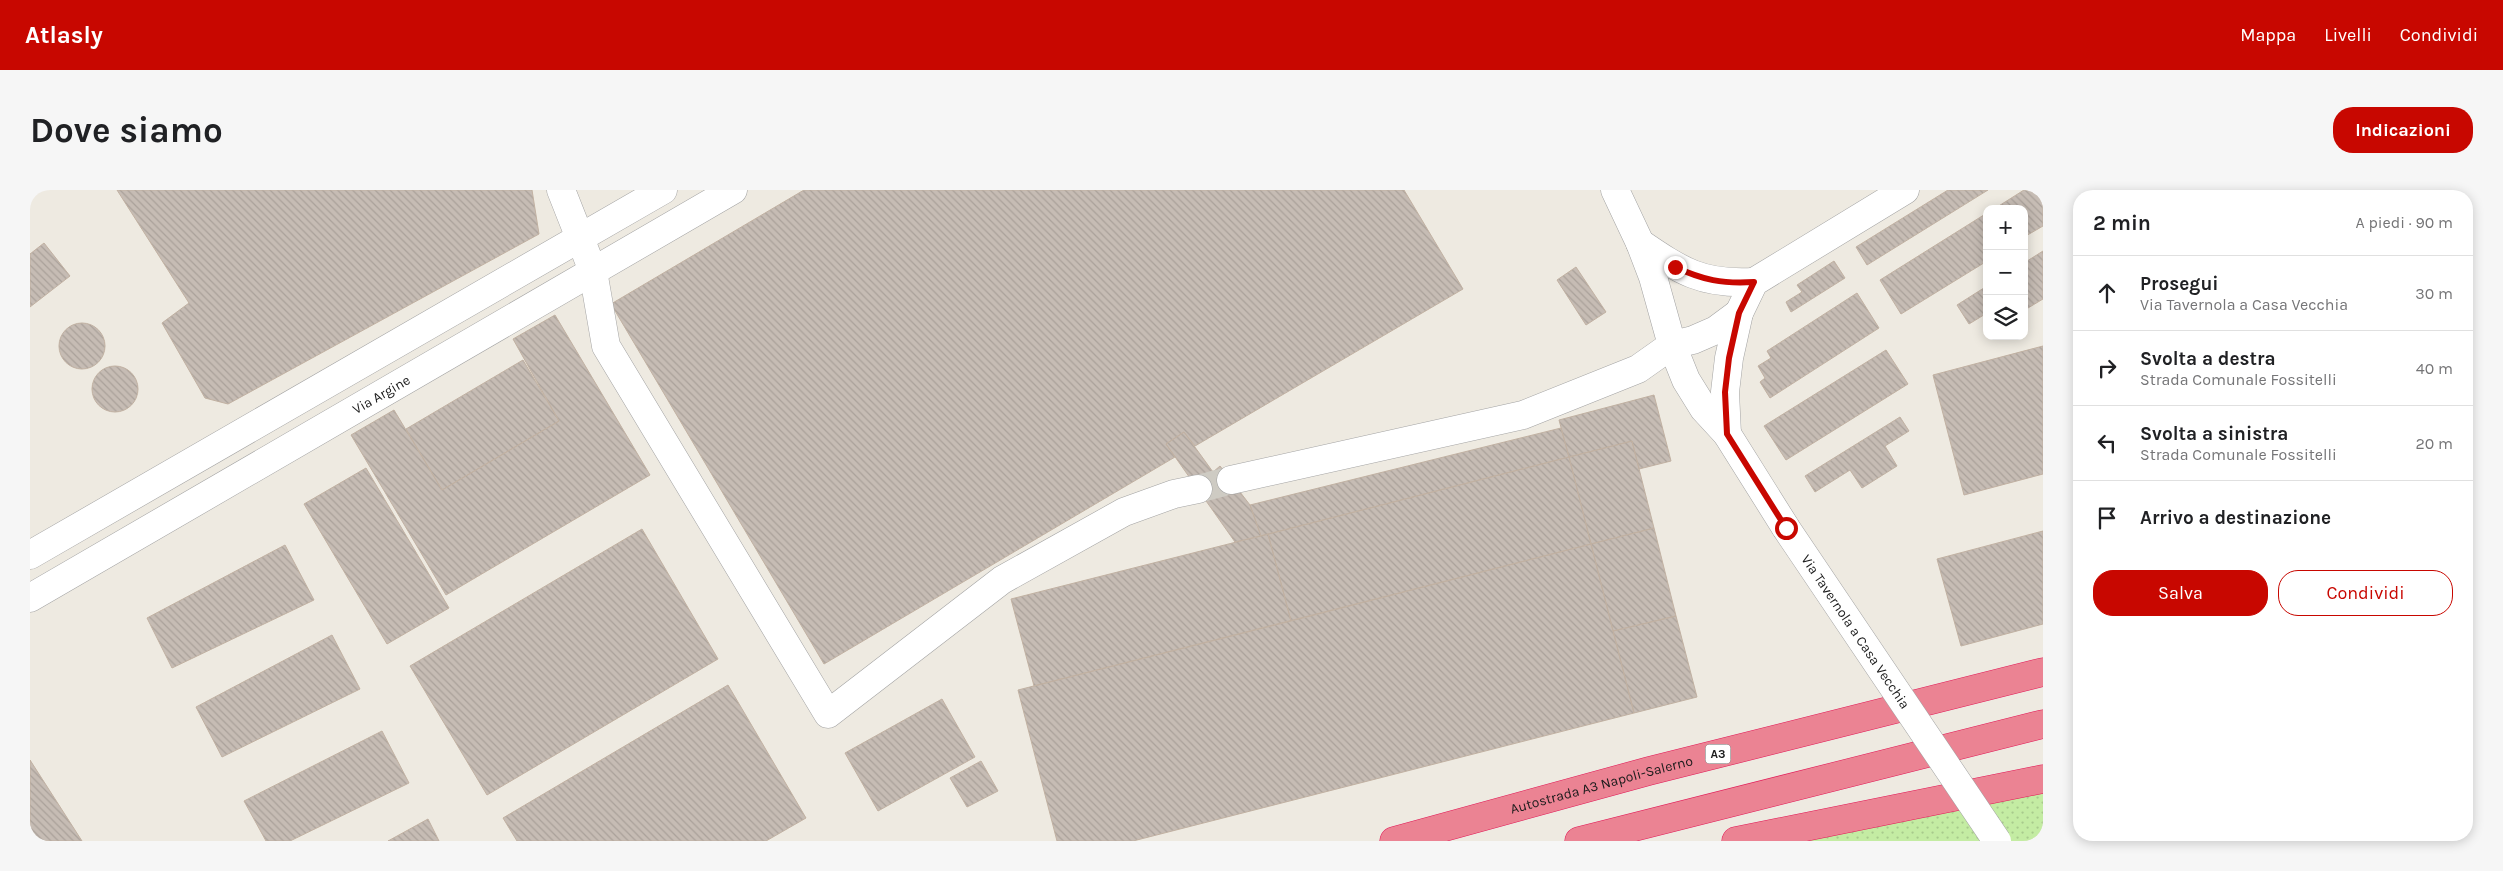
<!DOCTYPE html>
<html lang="it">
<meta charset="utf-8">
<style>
:root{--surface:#fff;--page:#f6f6f6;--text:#202124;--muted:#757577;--line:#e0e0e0;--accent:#c80700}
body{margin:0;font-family:Karla,sans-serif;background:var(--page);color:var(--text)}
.controls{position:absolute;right:15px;top:15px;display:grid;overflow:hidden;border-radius:10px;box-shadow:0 2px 12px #0003}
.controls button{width:45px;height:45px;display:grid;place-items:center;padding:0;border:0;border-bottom:1px solid var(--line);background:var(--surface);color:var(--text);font:25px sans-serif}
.stop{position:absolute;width:15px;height:15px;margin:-11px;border:4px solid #c80700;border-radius:50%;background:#fff}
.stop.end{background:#c80700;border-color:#fff;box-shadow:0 1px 5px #0008}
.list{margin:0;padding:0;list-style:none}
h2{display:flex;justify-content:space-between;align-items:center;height:65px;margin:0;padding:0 20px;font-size:21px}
h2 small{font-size:16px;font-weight:400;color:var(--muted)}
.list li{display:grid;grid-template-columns:32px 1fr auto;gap:15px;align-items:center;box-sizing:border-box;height:75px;padding:0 20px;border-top:1px solid var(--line)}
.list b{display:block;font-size:19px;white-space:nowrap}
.list p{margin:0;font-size:16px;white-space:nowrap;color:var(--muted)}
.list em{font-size:16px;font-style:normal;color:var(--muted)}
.actions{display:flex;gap:10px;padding:15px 20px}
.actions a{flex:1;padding:11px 0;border:1px solid var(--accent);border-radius:20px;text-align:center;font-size:18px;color:var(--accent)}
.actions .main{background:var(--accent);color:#fff}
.icon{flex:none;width:28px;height:28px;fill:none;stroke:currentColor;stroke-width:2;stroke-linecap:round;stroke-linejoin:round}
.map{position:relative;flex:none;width:2013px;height:651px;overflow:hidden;border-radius:20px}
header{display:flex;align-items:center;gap:30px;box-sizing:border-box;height:70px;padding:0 25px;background:var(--accent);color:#fff}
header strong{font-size:24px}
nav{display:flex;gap:28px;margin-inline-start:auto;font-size:18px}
.intro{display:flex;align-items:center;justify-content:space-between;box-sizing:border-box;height:120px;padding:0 30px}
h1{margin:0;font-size:35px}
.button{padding:12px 22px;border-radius:20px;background:var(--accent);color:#fff;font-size:18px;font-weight:700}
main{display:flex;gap:30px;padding:0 30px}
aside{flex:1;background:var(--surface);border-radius:20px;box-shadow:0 2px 12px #0003}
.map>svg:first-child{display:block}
.grass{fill:url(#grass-dots)}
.building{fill:url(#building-back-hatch);stroke:#c1b1a2}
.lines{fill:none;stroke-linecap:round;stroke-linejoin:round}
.minor-tunnel{stroke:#cecbc3;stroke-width:28;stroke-dasharray:28 14;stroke-linecap:butt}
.minor-casing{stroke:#a3a3a3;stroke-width:29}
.highway-casing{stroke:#e11957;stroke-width:29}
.minor{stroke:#fff;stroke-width:28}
.highway{stroke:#eb8393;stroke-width:28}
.minor-bridge-casing{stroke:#a3a3a3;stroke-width:29;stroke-linecap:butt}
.minor-bridge{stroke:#fff;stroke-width:28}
.route{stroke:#c80700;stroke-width:6}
.labels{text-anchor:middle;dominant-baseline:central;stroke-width:4;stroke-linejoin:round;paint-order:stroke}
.shield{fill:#fff;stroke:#606060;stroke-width:1}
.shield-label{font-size:12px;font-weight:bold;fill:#1c1c1c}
.street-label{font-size:14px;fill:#1c1c1c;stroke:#fff}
</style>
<header>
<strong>Atlasly</strong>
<nav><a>Mappa</a><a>Livelli</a><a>Condividi</a></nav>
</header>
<div class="intro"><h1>Dove siamo</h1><a class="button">Indicazioni</a></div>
<main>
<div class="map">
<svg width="2013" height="651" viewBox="0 0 2013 651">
<defs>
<pattern id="grass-dots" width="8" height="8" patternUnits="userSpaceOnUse" patternTransform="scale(1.25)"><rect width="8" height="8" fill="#c4eca3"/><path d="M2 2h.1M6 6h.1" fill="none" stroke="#a8ca8c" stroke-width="1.8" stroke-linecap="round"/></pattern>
<pattern id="building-back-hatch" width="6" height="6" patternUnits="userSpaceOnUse" patternTransform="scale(1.25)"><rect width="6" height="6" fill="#c6bcb4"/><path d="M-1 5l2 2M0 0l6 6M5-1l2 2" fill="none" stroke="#aaa19a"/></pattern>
</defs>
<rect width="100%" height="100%" fill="#eeeae1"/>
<!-- grass -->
<path class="grass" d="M2013 601V651H1763Z"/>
<!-- building -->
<path class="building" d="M87 0H502L509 44 198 214 175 208 132 133 159 113Z
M774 0H1374L1433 99 1165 256 1154 242 1136 254 1145 267 794 474 581 114Z
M1918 0H1958L1837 75 1826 57Z
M1994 0H2013V36L1994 47V19H1964Z
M1957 23V71L1871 124 1850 90Z
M14 53 40 86 0 117V64Z
M2013 61V109L1998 118 1994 113V73Z
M1804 71 1815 88 1761 122 1756 112 1772 102 1767 95Z
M1546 77 1576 122 1556 135 1527 90Z
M1957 96V123L1939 134 1927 115Z
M1827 103 1849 138 1740 208 1730 192 1735 188 1728 176 1741 168 1737 161Z
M525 125 620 285 416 405 321 245 364 220 412 300 529 231 483 149Z
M29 156a23 23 0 1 1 46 0a23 23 0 1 1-46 0Z
M2013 156V284L1934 305 1903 185Z
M1856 160 1878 194 1756 270 1734 236Z
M493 170 529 231 412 300 376 239Z
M62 199a23 23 0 1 1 46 0a23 23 0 1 1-46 0Z
M1624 205 1641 271 1609 279 1602 251 1539 267 1529 230Z
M1870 227 1879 241 1855 256 1867 276 1832 298 1820 280 1785 302 1775 286Z
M1531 238 1539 267 1231 346 1220 315Z
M1154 242 1183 282 1190 276 1220 315 1231 346 1205 352 1136 254Z
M1602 251 1624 338 1561 354 1539 267Z
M1539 267 1561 354 1261 431 1238 344Z
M336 278 419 418 357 454 274 314Z
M1624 338 1646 426 1583 441 1561 354Z
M612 339 688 469 457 605 380 476Z
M2013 341V434L1931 456 1907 369Z
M1238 344 1261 431 1004 496 981 409Z
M1561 354 1604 523 1103 651H1027L988 500Z
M255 355 284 410 142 478 117 428Z
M1646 426 1667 507 1604 523 1583 441Z
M302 445 330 499 192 567 166 517Z
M698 495 776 628 736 651H487L473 628Z
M912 509 945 567 848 621 815 563Z
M352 541 379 593 260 651H236L214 611Z
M0 570 52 651H0Z
M951 571 968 601 937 617 920 588Z
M398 629 409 651H358Z"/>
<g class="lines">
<!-- minor-tunnel -->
<path class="minor-tunnel" d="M1168 299 1201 290"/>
<defs>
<g id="minor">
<path d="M531 0 563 81 576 156 798 524 972 390 1094 322 1144 304 1168 299"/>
<path d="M1585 0 1610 53 1623 87 1642 155 1656 190 1674 219 1697 244 1756 338"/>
<path d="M1610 53C1651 81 1672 95 1724 92"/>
<path d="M1697 244 1695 202 1699 168 1709 123 1724 92 1875 0"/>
<path d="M1201 290 1493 225 1608 179 1642 155 1663 150 1686 140 1709 123"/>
<path d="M0 365 633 0"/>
<path id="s1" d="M0 408 703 0"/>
</g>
<g id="highway">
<path id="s2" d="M1364 651 1619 581 2013 482"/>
<path d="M1549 651 2013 534"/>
<path d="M1706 651 2013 589"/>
</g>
</defs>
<!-- minor casing -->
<use href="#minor" class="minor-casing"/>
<!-- highway casing -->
<use href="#highway" class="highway-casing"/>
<!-- minor -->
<use href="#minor" class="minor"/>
<!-- highway -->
<use href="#highway" class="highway"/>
<defs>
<g id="minor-bridge">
<path id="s3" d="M1756 338 1967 651"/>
</g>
</defs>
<!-- minor-bridge casing -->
<use href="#minor-bridge" class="minor-bridge-casing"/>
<!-- minor-bridge -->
<use href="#minor-bridge" class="minor-bridge"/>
</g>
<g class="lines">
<!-- route -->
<path class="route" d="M1645 77C1673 90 1692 94 1724 92L1709 123 1699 168 1695 202 1697 244 1756 338"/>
</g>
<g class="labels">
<!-- shield labels -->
<rect class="shield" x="1675.5" y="554.5" width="25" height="19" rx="4"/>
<g class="shield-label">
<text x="1688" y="564">A3</text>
</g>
<!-- street labels -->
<g class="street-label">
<text stroke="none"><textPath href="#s1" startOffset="406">Via Argine</textPath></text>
<text stroke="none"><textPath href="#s3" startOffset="125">Via Tavernola a Casa Vecchia</textPath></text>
<text stroke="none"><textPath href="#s2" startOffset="215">Autostrada A3 Napoli-Salerno</textPath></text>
</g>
</g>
</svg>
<div class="controls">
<button>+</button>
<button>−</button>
<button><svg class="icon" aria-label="layers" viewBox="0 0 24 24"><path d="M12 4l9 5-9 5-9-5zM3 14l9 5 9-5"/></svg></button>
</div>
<div class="stop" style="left:1756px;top:338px"></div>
<div class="stop end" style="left:1645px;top:77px"></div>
</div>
<aside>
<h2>2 min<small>A piedi · 90 m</small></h2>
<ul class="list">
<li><svg class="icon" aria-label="ahead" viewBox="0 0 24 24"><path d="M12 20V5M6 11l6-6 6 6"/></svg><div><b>Prosegui</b><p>Via Tavernola a Casa Vecchia</p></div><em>30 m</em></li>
<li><svg class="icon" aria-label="right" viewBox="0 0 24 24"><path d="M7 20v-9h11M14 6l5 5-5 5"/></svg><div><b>Svolta a destra</b><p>Strada Comunale Fossitelli</p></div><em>40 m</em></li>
<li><svg class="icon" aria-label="left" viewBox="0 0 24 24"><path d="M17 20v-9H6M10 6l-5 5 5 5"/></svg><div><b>Svolta a sinistra</b><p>Strada Comunale Fossitelli</p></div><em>20 m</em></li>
<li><svg class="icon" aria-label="arrive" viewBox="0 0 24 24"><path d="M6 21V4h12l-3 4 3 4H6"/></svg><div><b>Arrivo a destinazione</b></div></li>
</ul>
<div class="actions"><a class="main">Salva</a><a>Condividi</a></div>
</aside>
</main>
